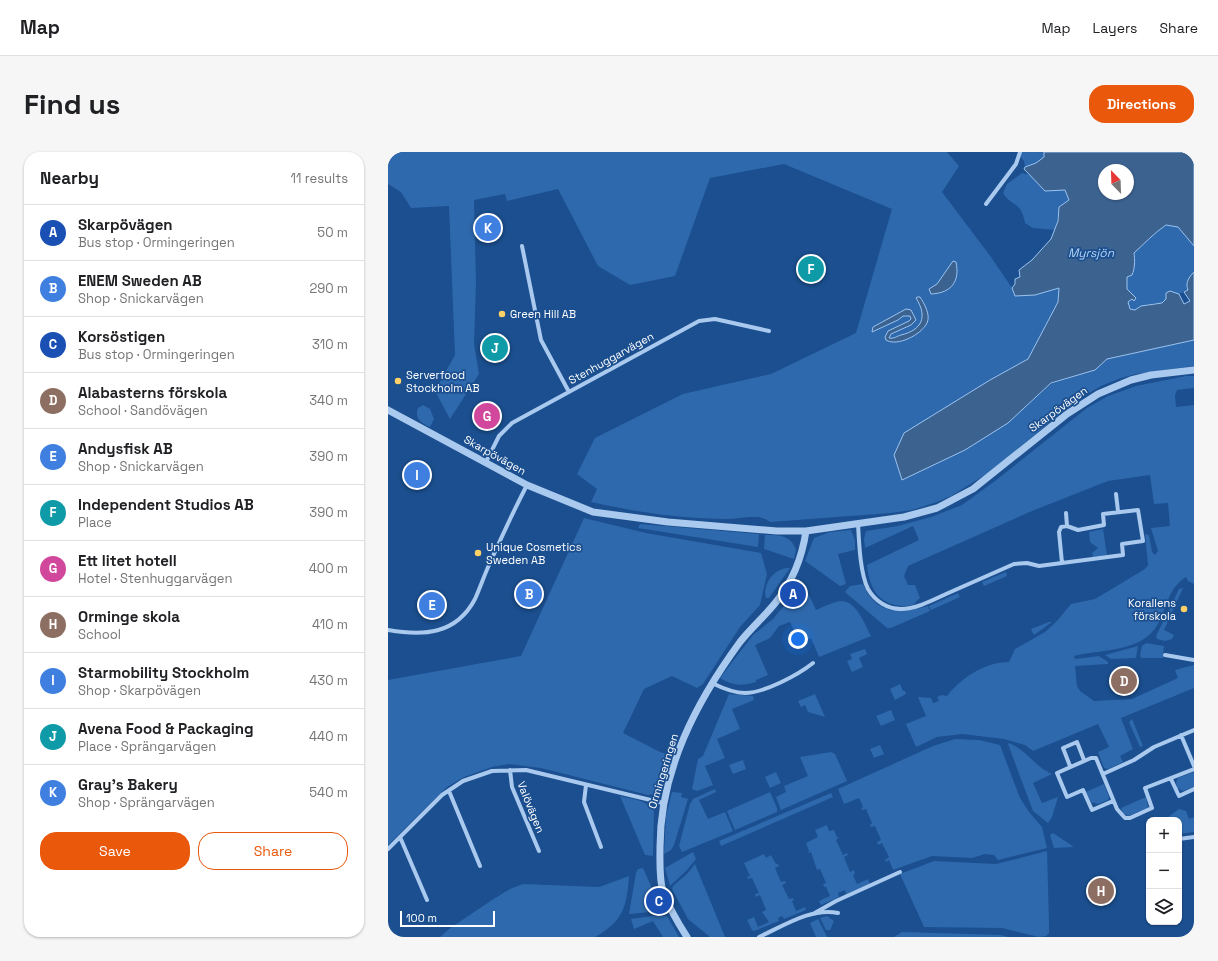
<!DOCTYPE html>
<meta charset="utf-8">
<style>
:root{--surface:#fff;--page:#f6f6f6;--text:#202124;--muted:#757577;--line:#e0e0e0;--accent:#ea580c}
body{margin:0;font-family:"Space Grotesk",sans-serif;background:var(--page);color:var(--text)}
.controls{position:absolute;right:12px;bottom:12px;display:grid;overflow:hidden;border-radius:8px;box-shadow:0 1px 3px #0004}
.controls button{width:36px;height:36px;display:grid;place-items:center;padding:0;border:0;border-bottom:1px solid var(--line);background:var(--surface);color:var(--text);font:20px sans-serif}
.compass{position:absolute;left:710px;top:12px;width:36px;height:36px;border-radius:50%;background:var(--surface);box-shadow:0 1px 3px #0004;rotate:337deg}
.scale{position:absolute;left:12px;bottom:10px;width:95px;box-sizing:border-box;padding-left:4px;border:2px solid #fff;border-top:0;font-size:11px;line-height:14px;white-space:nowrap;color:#fff;-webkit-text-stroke:3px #1b4f8f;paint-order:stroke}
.you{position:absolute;left:410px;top:487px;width:14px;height:14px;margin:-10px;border:3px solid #fff;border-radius:50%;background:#1a73e8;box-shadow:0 0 0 6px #1a73e833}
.badge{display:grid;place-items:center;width:26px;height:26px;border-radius:50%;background:var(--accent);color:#fff;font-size:13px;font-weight:700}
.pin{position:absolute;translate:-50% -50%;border:2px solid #fff;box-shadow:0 1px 4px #0006}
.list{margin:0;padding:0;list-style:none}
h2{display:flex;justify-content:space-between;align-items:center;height:52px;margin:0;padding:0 16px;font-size:17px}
h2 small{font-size:13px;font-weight:400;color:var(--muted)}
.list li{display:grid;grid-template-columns:26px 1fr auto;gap:12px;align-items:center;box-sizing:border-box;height:56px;padding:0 16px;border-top:1px solid var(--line)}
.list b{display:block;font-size:15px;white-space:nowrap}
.list p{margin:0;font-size:13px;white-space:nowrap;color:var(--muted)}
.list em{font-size:13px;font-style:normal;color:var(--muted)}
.actions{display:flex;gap:8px;padding:12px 16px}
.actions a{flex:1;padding:9px 0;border:1px solid var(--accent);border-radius:16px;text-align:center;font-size:14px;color:var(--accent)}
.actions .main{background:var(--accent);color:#fff}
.icon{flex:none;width:22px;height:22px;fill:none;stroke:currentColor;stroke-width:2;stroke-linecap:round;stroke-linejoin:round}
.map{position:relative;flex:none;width:806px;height:785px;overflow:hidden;border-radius:16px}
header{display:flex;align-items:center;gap:24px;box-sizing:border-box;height:56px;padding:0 20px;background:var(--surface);border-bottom:1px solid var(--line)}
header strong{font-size:19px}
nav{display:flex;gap:22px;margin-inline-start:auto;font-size:14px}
.intro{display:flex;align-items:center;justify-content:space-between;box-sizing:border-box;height:96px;padding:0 24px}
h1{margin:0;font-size:28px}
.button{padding:10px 18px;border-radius:16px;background:var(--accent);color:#fff;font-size:14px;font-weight:700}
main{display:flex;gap:24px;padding:0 24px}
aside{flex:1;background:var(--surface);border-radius:16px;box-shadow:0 1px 3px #0004}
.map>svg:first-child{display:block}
.green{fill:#2e69ad}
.water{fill:#3c6290;stroke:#9cc4f0;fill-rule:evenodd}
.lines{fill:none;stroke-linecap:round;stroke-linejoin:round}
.minor{stroke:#a9c9ee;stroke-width:4}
.tertiary{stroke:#a9c9ee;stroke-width:7}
.poi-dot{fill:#ffd166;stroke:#1b4f8f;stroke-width:1.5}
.labels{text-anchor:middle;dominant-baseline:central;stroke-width:3.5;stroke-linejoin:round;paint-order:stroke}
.poi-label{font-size:11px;fill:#fff;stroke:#1b4f8f;text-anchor:start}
.street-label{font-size:11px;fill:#fff;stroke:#1b4f8f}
.water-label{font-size:12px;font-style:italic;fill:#b5d3f5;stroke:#1b4f8f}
</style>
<header>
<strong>Map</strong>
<nav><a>Map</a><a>Layers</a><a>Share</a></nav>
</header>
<div class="intro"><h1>Find us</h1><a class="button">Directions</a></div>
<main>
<aside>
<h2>Nearby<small>11 results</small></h2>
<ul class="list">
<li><span class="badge" style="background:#1a4fb4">A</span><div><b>Skarpövägen</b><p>Bus stop · Ormingeringen</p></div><em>50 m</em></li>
<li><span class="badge" style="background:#3f7fe0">B</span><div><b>ENEM Sweden AB</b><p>Shop · Snickarvägen</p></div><em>290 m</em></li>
<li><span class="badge" style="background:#1a4fb4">C</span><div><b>Korsöstigen</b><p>Bus stop · Ormingeringen</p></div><em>310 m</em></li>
<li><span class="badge" style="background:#8d6e63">D</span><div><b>Alabasterns förskola</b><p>School · Sandövägen</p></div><em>340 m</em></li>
<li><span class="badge" style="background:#3f7fe0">E</span><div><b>Andysfisk AB</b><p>Shop · Snickarvägen</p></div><em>390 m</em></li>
<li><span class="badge" style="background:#0f9aa8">F</span><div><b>Independent Studios AB</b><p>Place</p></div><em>390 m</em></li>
<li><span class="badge" style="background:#d1479c">G</span><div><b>Ett litet hotell</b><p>Hotel · Stenhuggarvägen</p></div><em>400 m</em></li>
<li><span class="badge" style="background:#8d6e63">H</span><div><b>Orminge skola</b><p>School</p></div><em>410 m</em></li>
<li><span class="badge" style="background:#3f7fe0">I</span><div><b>Starmobility Stockholm</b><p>Shop · Skarpövägen</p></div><em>430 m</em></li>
<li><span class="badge" style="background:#0f9aa8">J</span><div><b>Avena Food &amp; Packaging</b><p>Place · Sprängarvägen</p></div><em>440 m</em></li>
<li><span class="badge" style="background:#3f7fe0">K</span><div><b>Gray's Bakery</b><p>Shop · Sprängarvägen</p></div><em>540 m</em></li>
</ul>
<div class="actions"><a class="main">Save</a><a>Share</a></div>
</aside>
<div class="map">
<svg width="806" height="785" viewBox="0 0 806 785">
<rect width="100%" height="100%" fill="#1b4f8f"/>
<!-- green -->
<path class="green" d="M0 0H559L571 14 554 40 603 105 624 136 627 143H647L671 136 670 150 640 207 602 228 571 248 514 328 577 298 620 271 663 232 707 218 719 207 806 188V214L748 222 733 226 713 234 688 249 600 321 563 344 549 350 524 358 503 361 382 370C373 361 352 367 340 367 294 367 248 360 203 350L209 337 189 322 207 286 295 242 383 222 468 181 504 57 396 12 322 26 287 124 242 133 210 114 170 37 119 49 117 42 86 48 88 131 86 192 91 222 62 267 47 239 67 203 61 54 23 56 13 40 0 32Z
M633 0H656V5L648 11 637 15 636 9 632 4Z
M634 21 643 23 657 39 677 38 681 48 671 55 668 78 645 76 637 71C633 48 623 55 615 41L619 32Z
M779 73 790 75 806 94V120L801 126 800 138 791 142 785 141 774 151C760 151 758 153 747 158L742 157 740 150 746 145 739 138V125L745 120 747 108 746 101C757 91 766 81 779 73Z
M798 224H806V236L789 238 787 243 788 255 806 253V432L800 429 798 425C775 439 779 469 760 484 740 500 710 498 686 504L687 507 711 504 720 510V512L687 514 689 534 692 539 706 549 744 547 790 526 787 518 806 513V536L733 566 745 597 732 604 735 610 720 617 716 616 710 600 721 595 710 572 645 599 637 593 616 587 574 582 549 585 528 595 518 572 538 564 530 545 543 546 545 551 551 549 549 545 554 543 559 544C573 526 597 510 621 510L627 497 657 480 669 469 683 452 707 447 757 417 764 408 760 413 757 382 761 383 764 400 767 403 770 399 763 376 782 374 780 351 766 352 762 323 720 329 644 359 520 414 516 424 520 433H527L532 446C529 448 528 450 526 452 521 455 512 454 507 453 487 448 481 432 479 413L531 388 525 374 477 396 476 387 478 379 510 374 543 365 574 353 607 329 699 256 720 244 748 234Z
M35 253 42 257 46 267 42 275C34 271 26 267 30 256Z
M196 366 258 381 373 401 379 422 372 453 352 475 315 532 309 536 284 524 256 537 235 581 272 600 282 603 274 637 269 642 260 643 153 616 121 612 104 615 76 625 59 635 0 693V528L133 504Z
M252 372 371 382 370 395 250 376Z
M715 377 719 403 705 405 704 401 710 396 702 390 701 380Z
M463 378 467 388V398L450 402 458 432 452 434 417 409 426 386 442 380Z
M377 383C391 383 403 383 408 398L406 407 376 397Z
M402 416 381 446H378C374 432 387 415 402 416Z
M618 420 619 424 596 434 594 430Z
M475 432C488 463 511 462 540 454L542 459 503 476H499L457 440 462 434Z
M795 436 776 478 786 483 784 487 777 489 769 487 768 484 791 437Z
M409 438 421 443 428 458C435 455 445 450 453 449 469 449 477 473 483 484L431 505 423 486 412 490 402 470 391 474 382 486 367 493 380 523 368 528V530C355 534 344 534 332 526L365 483 385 467Z
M570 441 572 445 543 458 541 454Z
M661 470H664L646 483 643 477Z
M758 491 776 494 775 506H753L752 503 754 494Z
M750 494 748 506 723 507 717 503Z
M477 497 479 502 471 506 475 515 464 520 459 509 464 507 462 502Z
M512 532 515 539H517L518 542 507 548 502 537Z
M341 542 365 544 366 548 344 557 352 577 329 587 337 606 317 614 325 633 309 639 304 637 310 607 315 604Z
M427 542 437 565 420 560 417 553 413 555 410 549Z
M503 558 507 568 493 574 488 564Z
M744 567 755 594 752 595 741 570Z
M567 587 591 588 612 593 632 646 641 660 654 675 659 696 610 708 606 703 597 702 584 706 544 704 505 718 501 708 498 710 497 708 501 705 494 691 490 693 489 690 493 688 487 674 483 675 482 673 484 671 478 657 474 658 473 656 475 655 471 646 456 652 450 637 545 594Z
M621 591C639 598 647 615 664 622L645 631 654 651 670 645 664 665 660 671 645 659 620 592Z
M492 593 496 602 486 606 482 597Z
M443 600 447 602 459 629 393 658 388 645 398 640 396 634 420 624 412 605Z
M355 608 358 617 345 622 341 613Z
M388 620 393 631 382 636 377 625Z
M806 620V635L795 639 789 636 788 630 790 626Z
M716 632 721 645 720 648 710 652 703 650 698 640Z
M327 637 328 640 311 648 320 667 337 660 345 679 294 700 291 694 302 652 305 647Z
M284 640 294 641 293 645 300 647 286 693 283 698 276 702 278 664Z
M382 640 389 656V660L347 678 339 659Z
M443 641 445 645 333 694 331 689Z
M232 644C243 647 260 648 266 659L265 704 257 703Z
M758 645 760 656 740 664 735 661 733 656Z
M791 657 798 659 801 667 806 665V680L791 682V668H776Z
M439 673 441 679 446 678 449 685H451L448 688 455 703 459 701 460 703 456 705 462 720 466 718 467 722 465 723 469 732 480 727 482 732 458 742 457 738 450 741 451 745 433 753 431 749 442 744 438 735H436L435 732 438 731 432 717 429 718 423 700 420 701 421 699 418 691 430 685 427 678Z
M665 681 686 695 666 696 662 683Z
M659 699 661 771V781L658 784 651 785 614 776 536 775 512 722 546 709 608 712Z
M305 700 308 707 299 718 282 734 277 716Z
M376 702 378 706 383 703 388 712H390L391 714 387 716 393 730 397 729 398 731 394 733 401 747 405 746 406 748 404 749 408 759 417 755 418 758 396 767 394 764 390 766 391 769 366 779 364 778 359 768 366 765 370 775 381 770 374 760 378 758 372 743 368 745 367 742 371 741 364 726 360 727 359 725 362 724 356 711Z
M307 712 337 785H322L300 767 284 737 285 734 300 721Z
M255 716 274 759 241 762 248 721 250 717Z
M241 724C239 754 235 770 207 785H52L61 777 104 748 122 737 135 732 211 735Z
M265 764H279L291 785H275L265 769 246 777 243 767Z
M439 764 446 769 442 778H438L432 766Z
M430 767 439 785H428L422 771Z
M514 780 613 783 620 785H506Z"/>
<!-- water -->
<path class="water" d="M656 0H806V94L790 75 778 73C766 81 757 91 746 101 747 108 747 116 744 123L739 125V137L748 146 746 149 744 147 740 150 742 157 747 158 753 154 774 151 778 147V141L782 139 791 142 796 152 802 149 796 140 800 138C797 131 801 125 806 120V188L719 207 707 218 663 231 620 271 577 298 514 328 506 303 516 281 602 228 640 207 670 150 671 136 647 143 627 144 624 136 627 132V127L632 125 631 118 644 108 663 87 670 69 671 55 681 48 677 38 657 39 636 17 637 15 648 11 656 5ZM716 18H740V42H716Z
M565 109 568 110C572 129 564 141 543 142L541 137 549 132Z
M529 145H532C536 151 543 163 539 171 533 183 509 195 498 188L497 185 500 179 521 169 523 167 522 164H515L510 168 484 180 485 175 518 157 523 158 528 168 523 173 503 182 501 186C506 187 509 184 513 183 534 178 540 165 528 146Z"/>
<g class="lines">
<!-- minor -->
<path class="minor" d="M598 52 628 12 632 0
M134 94 153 188 181 240
M98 310 111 284 124 271 311 169 327 167 381 179
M728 342 730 359
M678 361 679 374
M470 371C471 390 472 421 480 437 487 449 499 457 513 457 528 457 545 448 558 442 581 432 603 422 626 412L639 411 651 414 735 403 734 392 755 389 750 358 715 362 716 373 690 378 679 374 673 375 671 380 674 411
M0 478C35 484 68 483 87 447 92 436 96 424 101 413 113 386 125 360 139 333
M777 503 806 508
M324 531C334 536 345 541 357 541 376 541 410 523 425 511
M793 583 806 614
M682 614 675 596 689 590 696 608
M122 618 124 635 151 699
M715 622 746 608 766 595 806 578
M783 627 791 644 806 637
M198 633 196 650 213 695
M61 639 92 714
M725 649 704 658 695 638 679 645 669 621 703 606H708L729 657 737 666H742L764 656 757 636 806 617
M12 685 39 748
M791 687 806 685
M0 697 54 643 75 629 104 619 138 618 275 651
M425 762 448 749 512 720
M371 785C395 774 424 755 450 761"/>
<!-- tertiary -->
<path class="tertiary" d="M0 258 139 333 205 360 280 370 389 379H418L516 365 549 356 585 337 679 262 710 242 743 228 763 223 806 218
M299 785C290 771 281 755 275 740 271 726 272 709 272 695 272 619 308 550 352 490 363 476 377 464 388 450 405 429 414 406 418 379"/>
</g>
<!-- markers -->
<g class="poi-dot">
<circle cx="114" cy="162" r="4"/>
<circle cx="10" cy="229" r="4"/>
<circle cx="90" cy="401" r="4"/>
<circle cx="796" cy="457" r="4"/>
</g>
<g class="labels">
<!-- poi labels -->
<g class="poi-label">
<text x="122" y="162">Green Hill AB</text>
<text x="18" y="223">Serverfood<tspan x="18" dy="13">Stockholm AB</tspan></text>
<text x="98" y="395">Unique Cosmetics<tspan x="98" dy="13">Sweden AB</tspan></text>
<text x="788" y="451" text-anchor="end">Korallens<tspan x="788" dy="13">förskola</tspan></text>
</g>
<!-- street labels -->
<g class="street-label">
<text transform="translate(223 206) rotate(-29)">Stenhuggarvägen</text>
<text transform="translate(670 257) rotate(-36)">Skarpövägen</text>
<text transform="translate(107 303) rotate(29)">Skarpövägen</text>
<text transform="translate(275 619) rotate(-73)">Ormingeringen</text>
<text transform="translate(143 655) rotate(68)">Valövägen</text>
</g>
<!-- water labels -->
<g class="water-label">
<text x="703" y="101">Myrsjön</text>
</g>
</g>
</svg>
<div class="controls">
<button>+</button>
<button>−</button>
<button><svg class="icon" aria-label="layers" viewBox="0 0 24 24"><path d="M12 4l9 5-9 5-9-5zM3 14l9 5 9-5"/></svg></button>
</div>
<svg class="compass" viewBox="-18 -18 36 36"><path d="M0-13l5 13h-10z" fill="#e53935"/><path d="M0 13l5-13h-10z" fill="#757577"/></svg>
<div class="scale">100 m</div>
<div class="you"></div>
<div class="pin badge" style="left:405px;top:442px;background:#1a4fb4">A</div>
<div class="pin badge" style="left:141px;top:442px;background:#3f7fe0">B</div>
<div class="pin badge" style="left:271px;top:749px;background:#1a4fb4">C</div>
<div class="pin badge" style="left:736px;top:529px;background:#8d6e63">D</div>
<div class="pin badge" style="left:44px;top:453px;background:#3f7fe0">E</div>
<div class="pin badge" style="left:423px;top:117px;background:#0f9aa8">F</div>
<div class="pin badge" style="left:99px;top:264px;background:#d1479c">G</div>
<div class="pin badge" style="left:713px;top:739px;background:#8d6e63">H</div>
<div class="pin badge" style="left:29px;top:323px;background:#3f7fe0">I</div>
<div class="pin badge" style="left:107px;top:196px;background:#0f9aa8">J</div>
<div class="pin badge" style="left:100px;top:76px;background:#3f7fe0">K</div>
</div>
</main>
